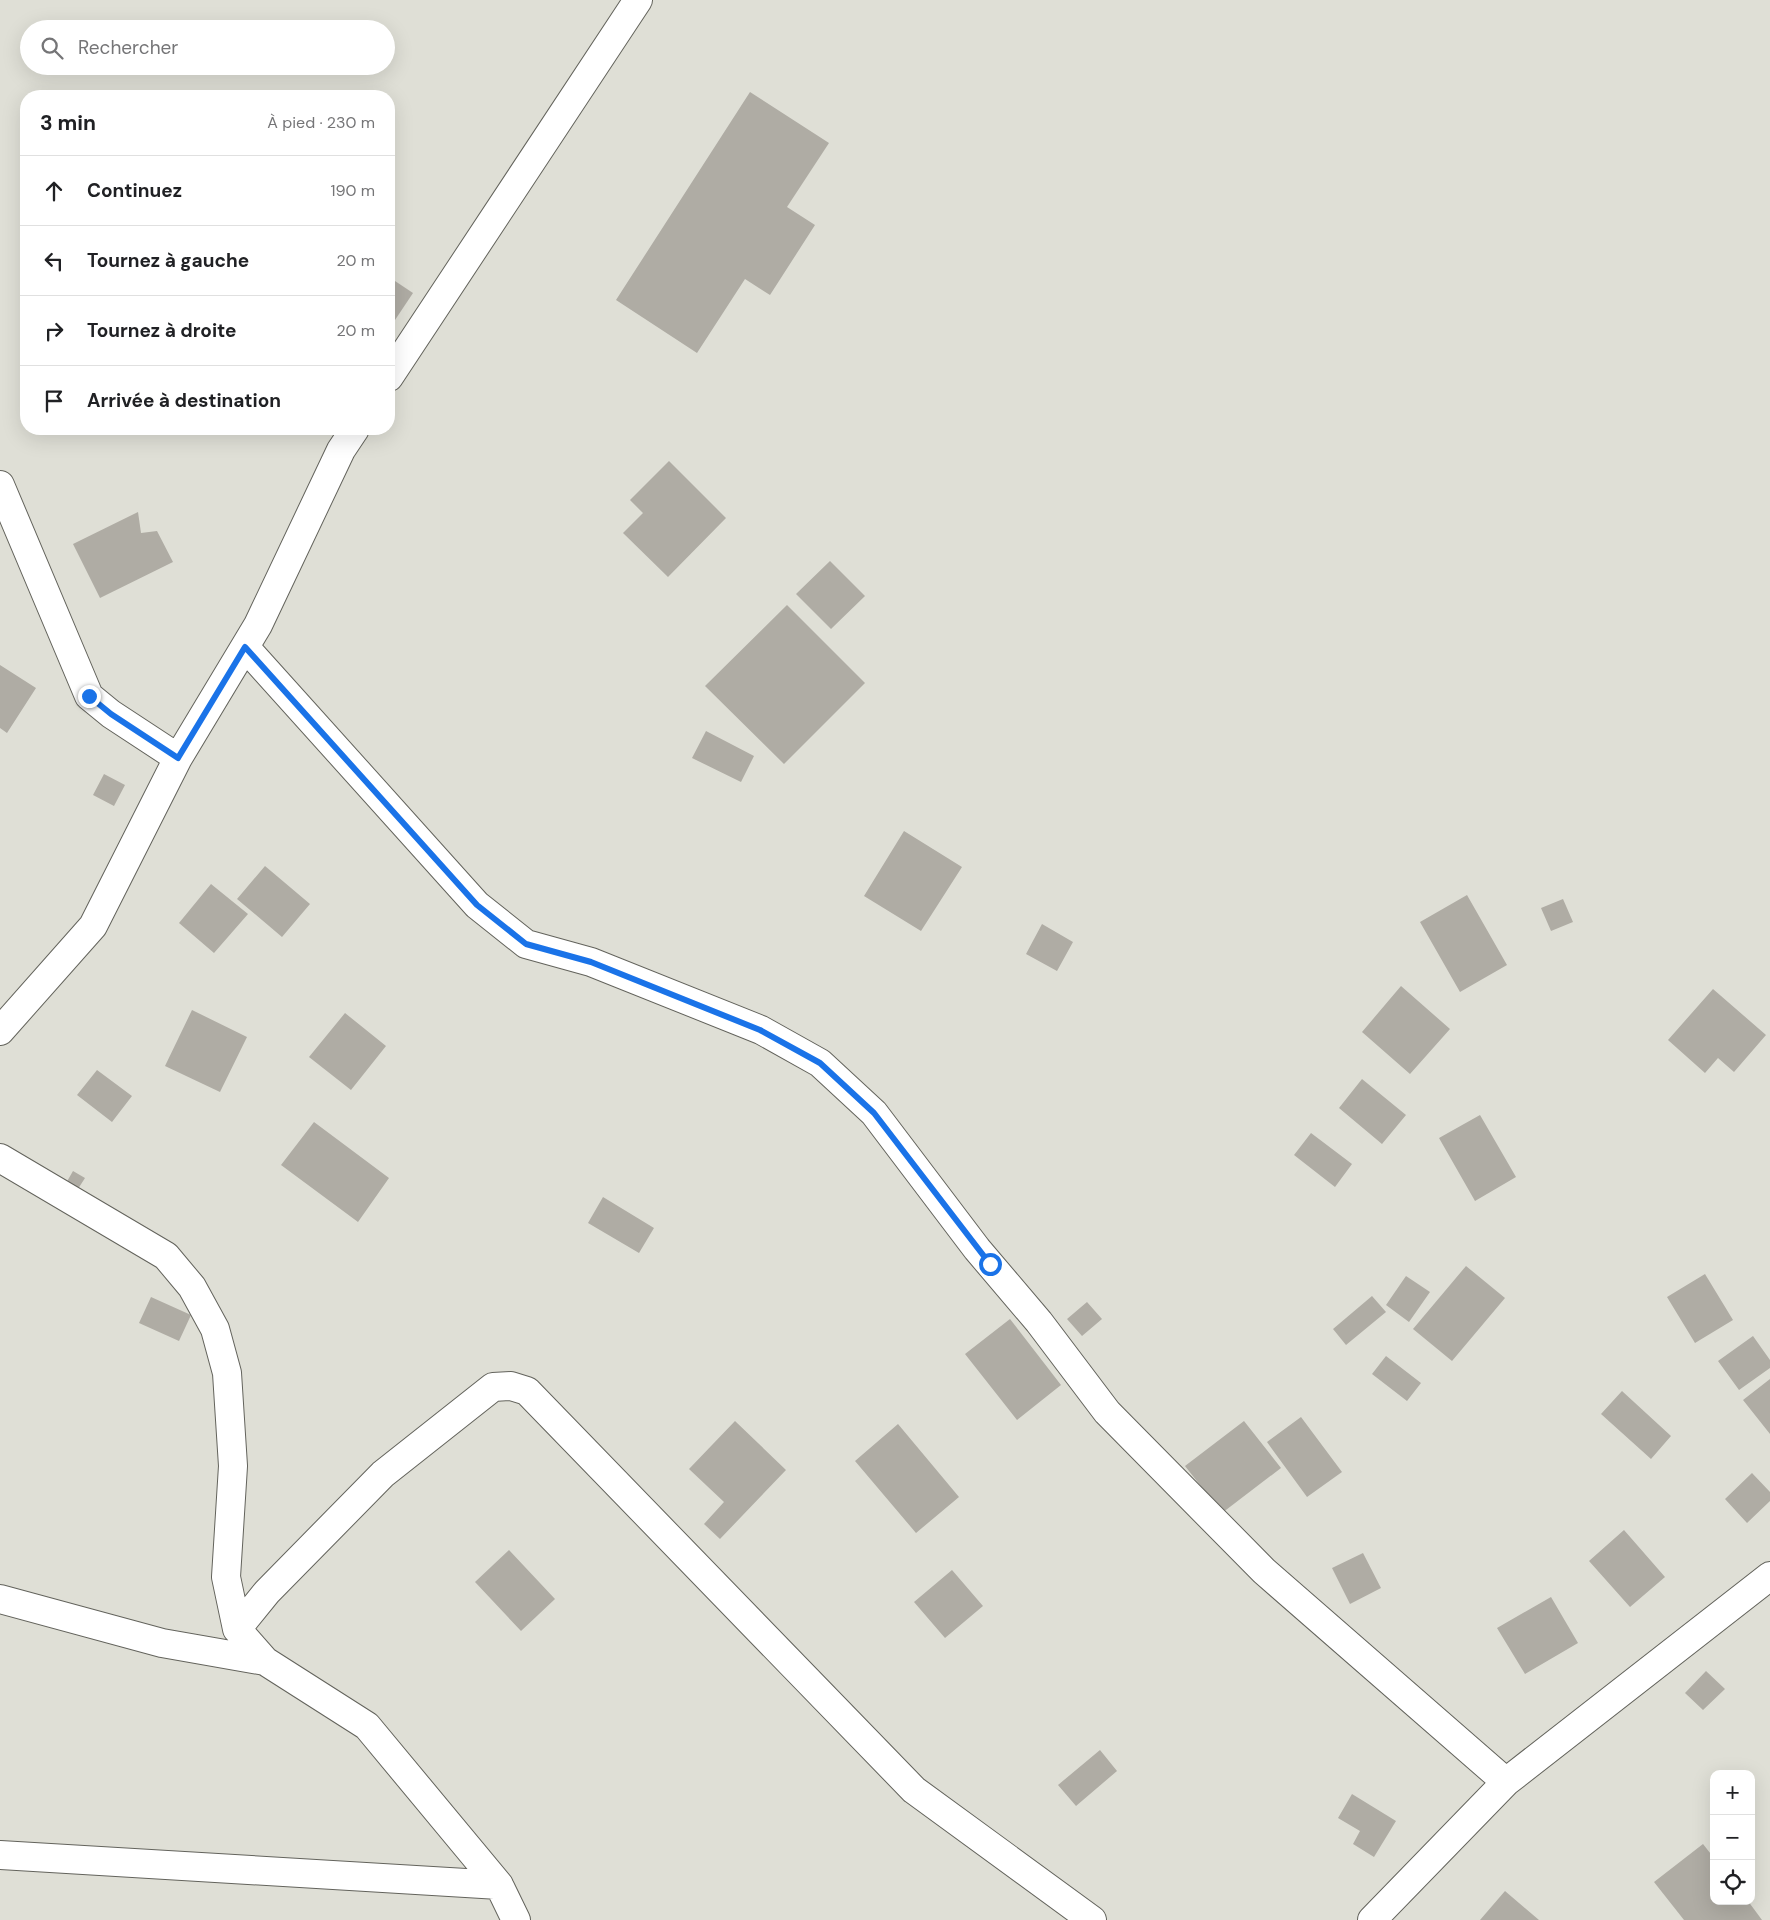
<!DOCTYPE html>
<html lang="fr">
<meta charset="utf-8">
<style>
:root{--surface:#fff;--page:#f2f2f2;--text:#202124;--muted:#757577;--line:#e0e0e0}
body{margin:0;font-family:"DM Sans",sans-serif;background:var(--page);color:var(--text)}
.controls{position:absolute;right:15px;bottom:15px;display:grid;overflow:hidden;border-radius:10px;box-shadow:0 5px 20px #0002}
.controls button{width:45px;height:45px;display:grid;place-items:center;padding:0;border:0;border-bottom:1px solid var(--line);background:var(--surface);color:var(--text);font:25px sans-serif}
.stop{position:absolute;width:15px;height:15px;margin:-11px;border:4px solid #1a73e8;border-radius:50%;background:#fff}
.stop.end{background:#1a73e8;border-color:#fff;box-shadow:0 1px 5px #0008}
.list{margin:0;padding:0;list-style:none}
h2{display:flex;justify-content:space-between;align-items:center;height:65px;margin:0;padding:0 20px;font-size:21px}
h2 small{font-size:16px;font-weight:400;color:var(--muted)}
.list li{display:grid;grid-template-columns:32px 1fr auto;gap:15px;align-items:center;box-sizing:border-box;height:70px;padding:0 20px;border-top:1px solid var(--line)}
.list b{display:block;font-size:19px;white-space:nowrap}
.list em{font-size:16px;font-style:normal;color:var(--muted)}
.icon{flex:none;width:28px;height:28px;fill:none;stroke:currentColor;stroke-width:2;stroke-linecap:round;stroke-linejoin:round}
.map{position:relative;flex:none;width:1770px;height:1920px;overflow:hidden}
.search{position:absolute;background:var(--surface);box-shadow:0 5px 20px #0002;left:20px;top:20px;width:375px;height:55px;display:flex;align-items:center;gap:12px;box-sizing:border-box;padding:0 18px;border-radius:28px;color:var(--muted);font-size:19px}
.panel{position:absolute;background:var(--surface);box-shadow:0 5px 20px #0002;left:20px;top:90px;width:375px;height:345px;border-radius:20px}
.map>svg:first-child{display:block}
.building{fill:#afaca4}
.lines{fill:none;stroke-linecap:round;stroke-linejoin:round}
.street-casing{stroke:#63635c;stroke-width:30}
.street{stroke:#fff;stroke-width:28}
.route{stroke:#1a73e8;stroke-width:6}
</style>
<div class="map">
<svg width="1770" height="1920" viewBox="0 0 1770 1920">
<rect width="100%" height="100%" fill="#dfdfd6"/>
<!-- building -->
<path class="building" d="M750 92 829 143 787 207 815 225 770 295 745 279 697 353 616 300Z
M389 277 413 293 389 329Z
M669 461 726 518 668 577 623 533 643 513 630 500Z
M138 512 141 533 157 531 173 562 100 598 73 544Z
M830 561 865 596 831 629 796 594Z
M787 605 865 683 784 764 705 686Z
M0 665 36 688 7 733 0 728Z
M706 731 754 756 741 782 692 758Z
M104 774 125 785 114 806 93 795Z
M904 831 962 867 921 931 864 896Z
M265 866 310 904 282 937 237 899Z
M211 884 248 914 214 953 179 923Z
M1467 895 1507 965 1460 992 1420 922Z
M1563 899 1573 922 1551 931 1541 908Z
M1042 924 1073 942 1057 971 1026 954Z
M1401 986 1450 1029 1410 1074 1362 1032Z
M1713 989 1766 1035 1734 1072 1718 1058 1705 1073 1668 1040Z
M192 1010 247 1037 220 1092 165 1066Z
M345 1013 386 1046 351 1090 309 1057Z
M97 1070 132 1096 112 1122 77 1095Z
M1362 1079 1406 1115 1382 1144 1339 1108Z
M1480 1115 1516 1177 1475 1201 1439 1138Z
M314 1122 389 1178 358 1222 281 1165Z
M1311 1133 1352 1164 1335 1187 1294 1155Z
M73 1171 85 1178 76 1192 65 1185Z
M603 1197 654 1228 639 1253 588 1223Z
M1466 1266 1505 1298 1452 1361 1413 1329Z
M1705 1274 1733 1320 1695 1343 1667 1297Z
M1406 1276 1430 1292 1409 1322 1386 1305Z
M1372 1296 1386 1312 1346 1345 1333 1329Z
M151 1297 191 1315 179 1341 139 1323Z
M1087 1302 1102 1319 1082 1336 1067 1319Z
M1010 1319 1061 1385 1017 1420 965 1354Z
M1753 1336 1770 1360V1368L1739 1390 1718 1361Z
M1386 1356 1421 1383 1407 1401 1372 1374Z
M1770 1379V1434L1743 1400Z
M1622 1391 1671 1436 1651 1459 1601 1414Z
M1301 1417 1342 1472 1307 1497 1267 1442Z
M735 1421 786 1470 720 1539 704 1524 724 1502 689 1469Z
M1244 1421 1281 1468 1222 1513 1185 1466Z
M898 1424 959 1497 916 1533 855 1461Z
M1752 1473 1770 1492V1501L1747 1523 1725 1499Z
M1624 1530 1665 1577 1630 1607 1589 1561Z
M509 1550 555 1599 521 1631 475 1582Z
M1363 1553 1381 1588 1350 1604 1332 1568Z
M952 1570 983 1606 945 1638 914 1602Z
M1551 1597 1578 1643 1525 1674 1497 1628Z
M1706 1671 1725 1689 1703 1710 1685 1693Z
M1100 1750 1117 1771 1076 1806 1058 1785Z
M1352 1794 1396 1821 1374 1857 1353 1844 1360 1831 1338 1818Z
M1703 1844 1714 1858V1901H1748L1762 1920H1684L1654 1882Z
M1505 1891 1539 1920H1480Z"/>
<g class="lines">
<defs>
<path id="street" d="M389 377 638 0
M0 485 89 696 111 714 178 758
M245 647 477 905 526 944 591 962 761 1030 820 1063 874 1113 977 1249 1039 1322 1107 1412 1264 1571 1506 1782
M0 1031 93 926 178 758 258 625 341 450 355 429
M0 1158 166 1256 192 1287 215 1329 227 1373 233 1466 226 1577 237 1629
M0 1599 162 1643 265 1661
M0 1855 499 1885
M516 1920 499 1885 367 1726 265 1661 237 1629 267 1592 383 1474 493 1387 511 1386 527 1391 914 1790 1092 1920
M1372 1920 1506 1782 1770 1576"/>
</defs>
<!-- street casing -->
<use href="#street" class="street-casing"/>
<!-- street -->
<use href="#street" class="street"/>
</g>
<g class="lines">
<!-- route -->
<path class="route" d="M89 696 111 714 178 758 245 647 477 905 526 944 591 962 760 1030 820 1063 874 1113 990 1264"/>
</g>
</svg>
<div class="controls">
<button>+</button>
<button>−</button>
<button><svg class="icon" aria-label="locate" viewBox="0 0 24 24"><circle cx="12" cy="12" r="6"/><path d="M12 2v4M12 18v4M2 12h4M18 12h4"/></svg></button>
</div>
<div class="stop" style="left:990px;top:1264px"></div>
<div class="stop end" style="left:89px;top:696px"></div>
<div class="search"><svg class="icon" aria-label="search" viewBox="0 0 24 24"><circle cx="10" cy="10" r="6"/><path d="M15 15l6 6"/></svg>Rechercher</div>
<section class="panel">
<h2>3 min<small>À pied · 230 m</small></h2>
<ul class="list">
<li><svg class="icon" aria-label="ahead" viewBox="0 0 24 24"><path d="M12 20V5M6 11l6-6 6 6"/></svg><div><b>Continuez</b></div><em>190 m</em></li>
<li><svg class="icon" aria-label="left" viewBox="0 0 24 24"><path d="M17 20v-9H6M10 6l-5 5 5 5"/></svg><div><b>Tournez à gauche</b></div><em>20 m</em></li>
<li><svg class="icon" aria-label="right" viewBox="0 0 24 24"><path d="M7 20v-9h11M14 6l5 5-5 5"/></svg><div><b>Tournez à droite</b></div><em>20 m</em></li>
<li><svg class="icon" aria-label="arrive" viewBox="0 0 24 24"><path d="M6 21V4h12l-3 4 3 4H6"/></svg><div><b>Arrivée à destination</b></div></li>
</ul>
</section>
</div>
